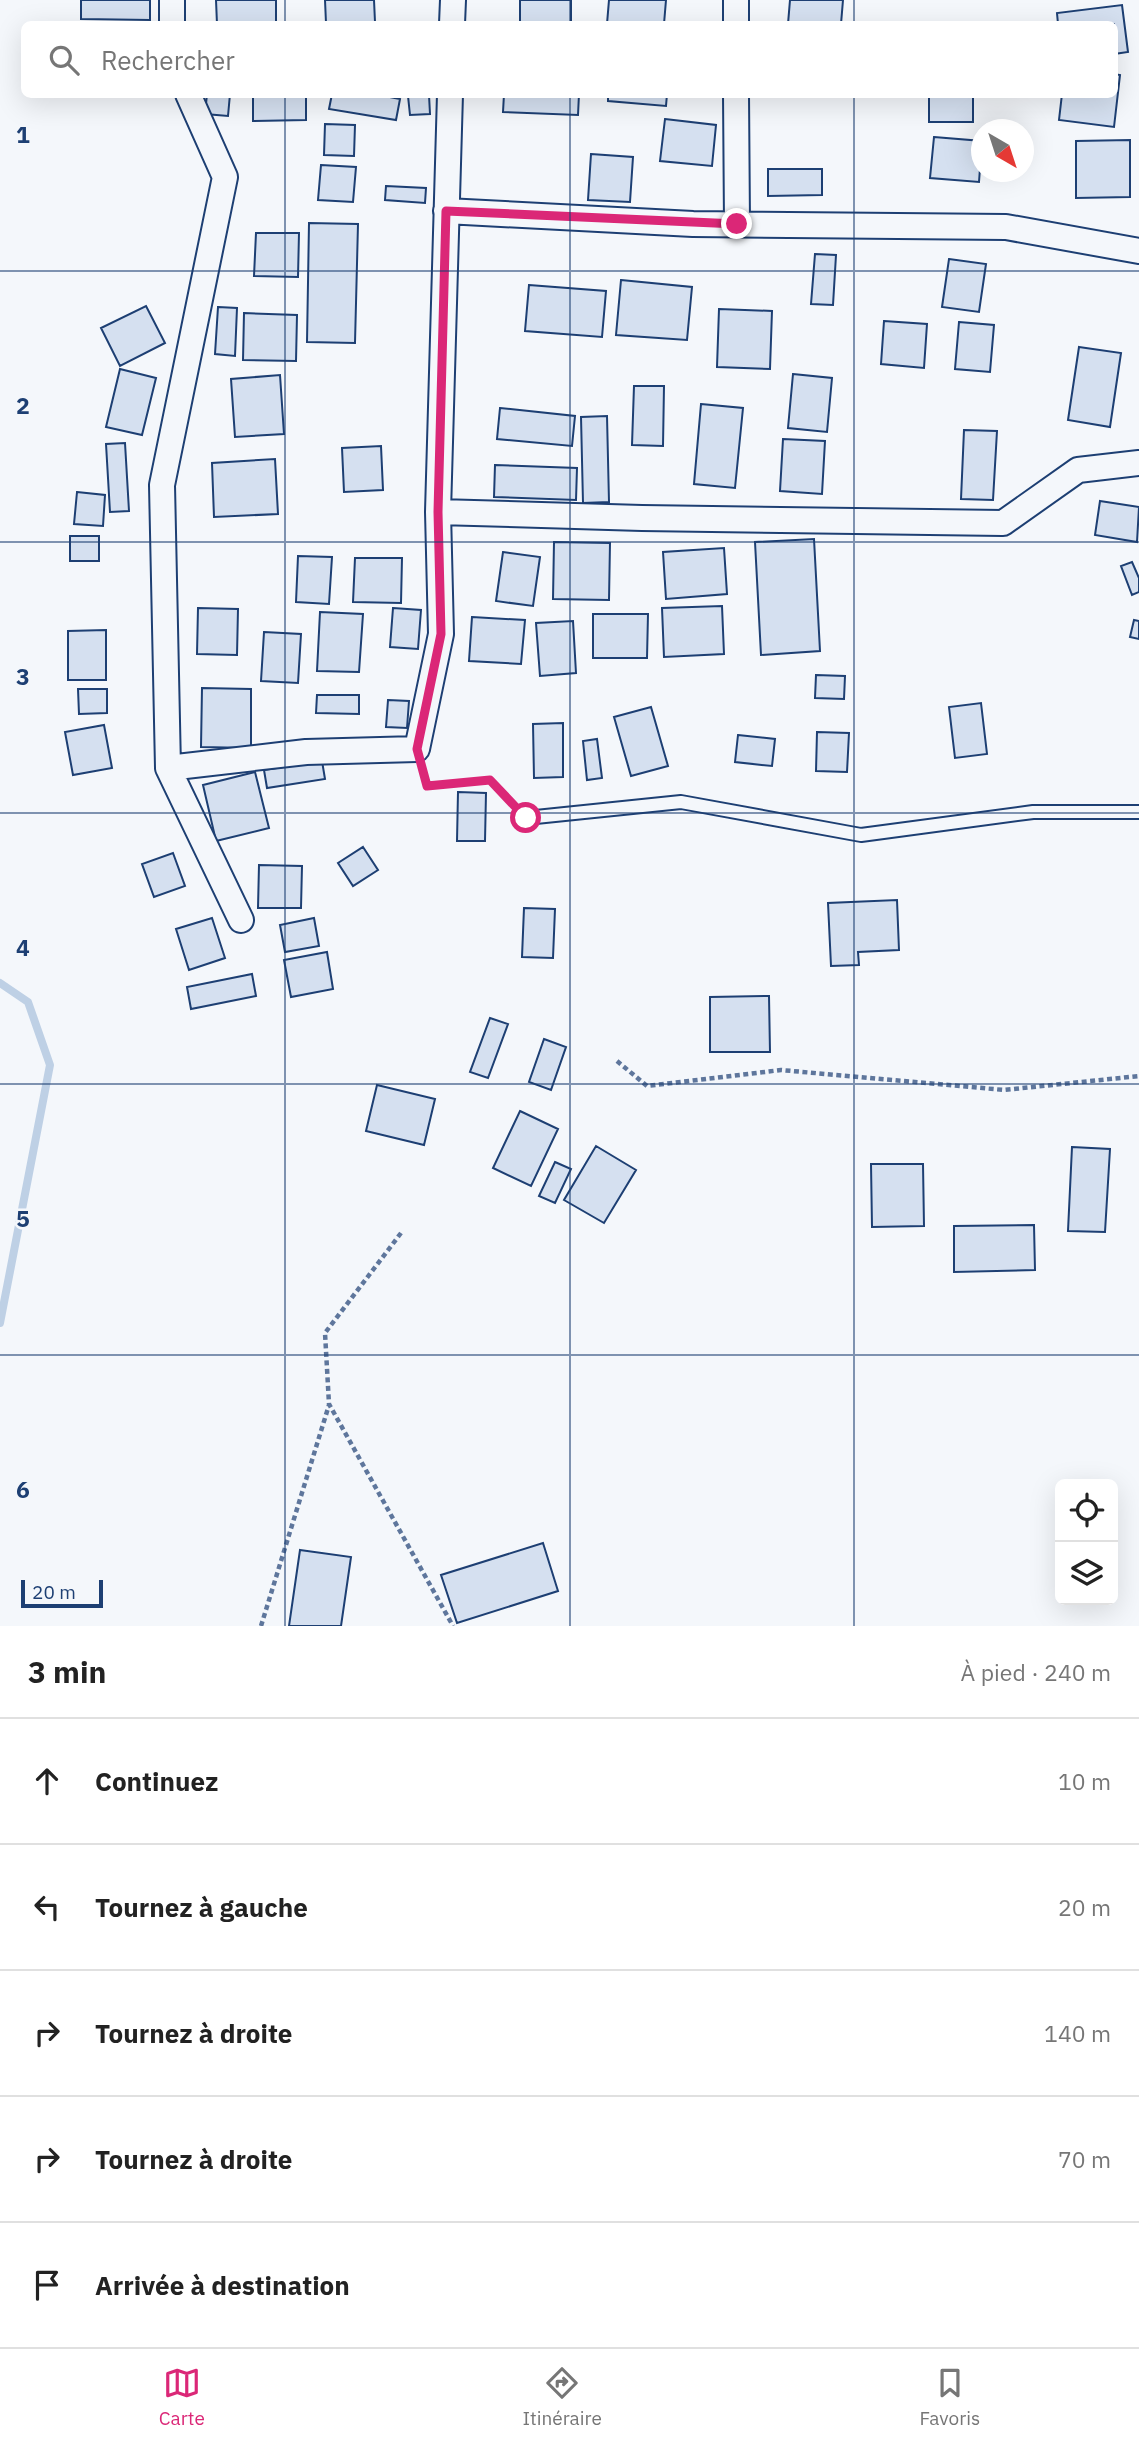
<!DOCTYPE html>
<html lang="fr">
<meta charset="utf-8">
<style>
:root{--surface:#fff;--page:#f2f2f2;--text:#222;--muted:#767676;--line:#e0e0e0;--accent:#db2777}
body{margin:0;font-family:"IBM Plex Sans",sans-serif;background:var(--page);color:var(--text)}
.controls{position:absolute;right:21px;bottom:21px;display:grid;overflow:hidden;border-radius:10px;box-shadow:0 7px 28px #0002}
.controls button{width:63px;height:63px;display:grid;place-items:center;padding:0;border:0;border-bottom:2px solid var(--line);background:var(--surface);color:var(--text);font:35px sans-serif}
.compass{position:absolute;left:971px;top:119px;width:63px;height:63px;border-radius:50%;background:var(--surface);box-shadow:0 7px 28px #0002;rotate:141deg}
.scale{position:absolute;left:21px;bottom:18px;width:82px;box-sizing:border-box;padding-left:7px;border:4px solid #1d3f73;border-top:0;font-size:19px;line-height:24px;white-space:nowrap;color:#1d3f73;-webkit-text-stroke:5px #f4f7fb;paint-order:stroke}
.stop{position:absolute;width:21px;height:21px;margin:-16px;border:5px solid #db2777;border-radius:50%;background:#fff}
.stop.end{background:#db2777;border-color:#fff;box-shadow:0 2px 7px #0008}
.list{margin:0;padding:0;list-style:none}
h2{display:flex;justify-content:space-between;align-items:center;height:91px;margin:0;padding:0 28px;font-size:30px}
h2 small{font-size:23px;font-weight:400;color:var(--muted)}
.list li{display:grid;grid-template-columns:46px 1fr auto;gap:21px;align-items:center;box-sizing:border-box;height:126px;padding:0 28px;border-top:2px solid var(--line)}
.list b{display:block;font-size:26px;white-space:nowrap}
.list em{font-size:23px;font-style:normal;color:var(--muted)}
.icon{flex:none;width:38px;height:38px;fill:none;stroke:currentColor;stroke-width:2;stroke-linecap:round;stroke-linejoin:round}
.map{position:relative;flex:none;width:1139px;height:1626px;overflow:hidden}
.search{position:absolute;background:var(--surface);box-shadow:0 7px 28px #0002;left:21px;right:21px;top:21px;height:77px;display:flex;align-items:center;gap:18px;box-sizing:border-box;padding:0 24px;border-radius:10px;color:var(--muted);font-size:26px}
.sheet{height:721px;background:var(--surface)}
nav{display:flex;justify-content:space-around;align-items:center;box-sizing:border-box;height:98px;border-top:2px solid var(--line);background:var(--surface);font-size:19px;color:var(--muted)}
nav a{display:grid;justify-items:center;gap:4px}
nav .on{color:var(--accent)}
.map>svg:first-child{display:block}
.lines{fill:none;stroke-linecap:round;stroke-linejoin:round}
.stream{stroke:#bed0e5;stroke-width:8}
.building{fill:#d5e0f0;stroke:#1d3f73;stroke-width:2}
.service-casing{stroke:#1d3f73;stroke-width:16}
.minor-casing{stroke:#1d3f73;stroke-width:28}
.path{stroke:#5e769c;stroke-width:4.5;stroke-dasharray:5 3.5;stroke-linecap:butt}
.service{stroke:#f4f7fb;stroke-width:12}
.minor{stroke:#f4f7fb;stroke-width:24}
.route{stroke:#db2777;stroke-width:9}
.grid{fill:none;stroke:#1d3f73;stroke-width:2;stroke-opacity:0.55}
.grid-label{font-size:23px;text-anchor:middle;font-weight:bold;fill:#1d3f73;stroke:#f4f7fb;stroke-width:5;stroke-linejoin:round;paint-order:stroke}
</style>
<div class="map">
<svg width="1139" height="1626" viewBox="0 0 1139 1626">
<rect width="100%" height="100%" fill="#f4f7fb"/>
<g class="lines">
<!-- stream -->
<path class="stream" d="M0 983 28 1002 50 1065 0 1323"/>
</g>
<!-- building -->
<path class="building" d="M81 0H150V20L81 19Z
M216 0H276V24H217Z
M325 0H374L375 22 326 23Z
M520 0H571V24H520Z
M609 0H666L664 24H607Z
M790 0H843L841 24H788Z
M1122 5 1128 52 1114 54V24H1058L1057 13Z
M1114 74 1120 75 1114 127 1059 120 1062 94H1114Z
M207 94H230L228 116 205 114Z
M253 94H306V120L253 121Z
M332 94H374L400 99 396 120 329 109Z
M504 94H579L578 115 503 112Z
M608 94H667L666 106 608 101Z
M929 94H973V122H929Z
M429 95 430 114 410 115 408 96Z
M665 119 716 125 712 166 660 161Z
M325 124 355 125 354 156 324 155Z
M934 137 982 141 979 182 930 178Z
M1130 140V197L1076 198V141Z
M591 154 633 157 630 202 588 200Z
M321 165 356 167 353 202 318 200Z
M768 169H822V195L768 196Z
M386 186 426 188 425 203 385 200Z
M309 223 358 224 355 343 307 342Z
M256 233H299L298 277 254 276Z
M815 254 836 255 833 305 811 304Z
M949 259 986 264 979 312 942 307Z
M621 280 692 287 687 340 616 335Z
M529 285 606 291 602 337 525 331Z
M146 306 165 343 120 366 101 328Z
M218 307 237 308 235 356 215 354Z
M719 309 772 311 770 369 717 367Z
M244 313 297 315 296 361 243 360Z
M884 321 927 324 924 368 881 364Z
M959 322 994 325 990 372 955 369Z
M1079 347 1121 353 1110 427 1068 420Z
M120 369 156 378 142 435 106 427Z
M793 374 832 378 827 432 788 428Z
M280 375 284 434 235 437 231 379Z
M634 386H664L663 446 632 445Z
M701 404 743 408 735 488 694 484Z
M500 408 575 416 572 446 497 439Z
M607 416 609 502 583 503 581 417Z
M964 430 997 431 993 500 961 499Z
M783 439 825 441 822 494 780 491Z
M125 443 129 511 110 512 106 444Z
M381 446 383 490 344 492 342 448Z
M275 459 278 514 214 517 212 463Z
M495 465 577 468 576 500 494 497Z
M77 492 105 495 103 526 74 524Z
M1100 501 1139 507 1137 542 1095 535Z
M70 536H99V561H70Z
M814 539 820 651 761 655 755 542Z
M554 542 610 543 609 600 553 599Z
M724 548 727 594 666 599 663 552Z
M503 552 540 557 533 606 496 601Z
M298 556 332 557 329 604 296 602Z
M355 558H402L401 603 353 602Z
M1132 562 1139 578V592L1132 595 1121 566Z
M722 606 724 654 664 657 662 608Z
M198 608 238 609 237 655 197 654Z
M393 608 421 610 418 649 390 647Z
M320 612 363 614 359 672 317 671Z
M593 614H648L647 658H593Z
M472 617 525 620 521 664 469 661Z
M1134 620 1139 621V639L1130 637Z
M573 621 576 673 540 676 536 623Z
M106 630V680H68V631Z
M264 632 301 634 298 683 261 681Z
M816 675 845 676 844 699 815 698Z
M202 688 251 689V748L201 747Z
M78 689H107V713L79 714Z
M317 695H359V714L316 713Z
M388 700 409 701 407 728 386 727Z
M981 703 987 754 955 758 949 707Z
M651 707 668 766 631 776 614 717Z
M563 723V777L534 778 533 724Z
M104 725 112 768 73 775 65 732Z
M817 732 849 733 847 772 816 771Z
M738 735 775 739 772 766 735 762Z
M597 739 602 778 587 780 583 741Z
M322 761 325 779 267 788 264 770Z
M255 772 269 828 216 841 203 785Z
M458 792 486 793 485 841H457Z
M363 847 378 870 353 886 338 863Z
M173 853 185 886 154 897 142 864Z
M259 865 302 866 301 908H258Z
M897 900 899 950 858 952 859 965 831 966 828 903Z
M524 908 555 909 553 958 522 957Z
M212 918 225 958 189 970 176 929Z
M314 918 319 946 285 952 280 925Z
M327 952 333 989 291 997 284 960Z
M252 974 256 996 191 1009 187 987Z
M769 996 770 1052H710V997Z
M490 1018 508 1024 488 1078 470 1072Z
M544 1039 566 1047 551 1090 529 1082Z
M377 1085 435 1099 424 1145 366 1131Z
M520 1111 558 1129 531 1186 493 1168Z
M596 1146 636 1170 604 1223 564 1200Z
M1072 1147 1110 1149 1105 1232 1068 1231Z
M555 1162 571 1169 555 1203 539 1196Z
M871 1164H923L924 1226 872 1227Z
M1034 1225 1035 1270 954 1272V1226Z
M543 1543 558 1591 457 1623 441 1575Z
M300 1550 351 1557 341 1626H289Z"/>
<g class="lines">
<defs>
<path id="service" d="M526 818 681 802 861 835 1033 812H1139"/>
<path id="minor" d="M172 0V24
M736 0V24
M452 24 453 0
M188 94 225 177 162 485 168 768 241 920
M736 94 737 224
M446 211 693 224 1006 227 1139 251
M438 512 642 518 1003 523 1078 470 1139 463
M168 768 306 752 417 749 441 634 438 512 450 94"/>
</defs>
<!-- service casing -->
<use href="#service" class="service-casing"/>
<!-- minor casing -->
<use href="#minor" class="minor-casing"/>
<!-- path -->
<path class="path" d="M423 771 427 786 490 780 514 805
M617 1061 647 1086 781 1070 1004 1090 1139 1076
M401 1233 325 1333 329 1404 453 1626
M261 1626 329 1405"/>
<!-- service -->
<use href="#service" class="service"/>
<!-- minor -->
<use href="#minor" class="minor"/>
</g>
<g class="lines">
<!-- route -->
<path class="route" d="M526 818 490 780 427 786 417 749 441 634 438 512 446 211 737 224"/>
</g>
<!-- grid -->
<path class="grid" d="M285 0V24M570 0V24M854 0V24M285 94V1626M570 94V1626M854 94V1626M0 271H1139M0 542H1139M0 813H1139M0 1084H1139M0 1355H1139"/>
<g class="grid-label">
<text x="23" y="143">1</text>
<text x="23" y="414">2</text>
<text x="23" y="685">3</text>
<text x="23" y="956">4</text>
<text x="23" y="1227">5</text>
<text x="23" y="1498">6</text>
</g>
</svg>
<div class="controls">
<button><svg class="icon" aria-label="locate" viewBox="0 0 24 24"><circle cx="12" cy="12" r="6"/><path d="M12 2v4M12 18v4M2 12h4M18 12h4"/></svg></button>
<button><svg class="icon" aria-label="layers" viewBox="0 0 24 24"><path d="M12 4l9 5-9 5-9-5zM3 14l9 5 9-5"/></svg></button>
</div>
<svg class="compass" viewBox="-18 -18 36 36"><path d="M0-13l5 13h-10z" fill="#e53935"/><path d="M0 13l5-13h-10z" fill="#767676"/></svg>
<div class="scale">20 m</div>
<div class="stop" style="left:526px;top:818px"></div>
<div class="stop end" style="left:737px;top:224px"></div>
<div class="search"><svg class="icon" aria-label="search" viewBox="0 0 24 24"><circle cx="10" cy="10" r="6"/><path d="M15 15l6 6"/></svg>Rechercher</div>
</div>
<section class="sheet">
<h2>3 min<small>À pied · 240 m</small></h2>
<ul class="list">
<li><svg class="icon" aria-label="ahead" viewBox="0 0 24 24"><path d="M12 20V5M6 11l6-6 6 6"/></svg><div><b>Continuez</b></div><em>10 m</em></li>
<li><svg class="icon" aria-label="left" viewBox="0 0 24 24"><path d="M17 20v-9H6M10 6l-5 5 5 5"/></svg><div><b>Tournez à gauche</b></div><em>20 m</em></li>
<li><svg class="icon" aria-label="right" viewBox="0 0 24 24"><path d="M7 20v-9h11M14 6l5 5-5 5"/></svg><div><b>Tournez à droite</b></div><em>140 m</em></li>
<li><svg class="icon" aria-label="right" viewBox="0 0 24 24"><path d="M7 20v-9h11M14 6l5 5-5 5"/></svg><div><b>Tournez à droite</b></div><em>70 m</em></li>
<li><svg class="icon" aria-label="arrive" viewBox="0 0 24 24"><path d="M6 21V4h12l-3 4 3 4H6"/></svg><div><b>Arrivée à destination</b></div></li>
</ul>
</section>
<nav>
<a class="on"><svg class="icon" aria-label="map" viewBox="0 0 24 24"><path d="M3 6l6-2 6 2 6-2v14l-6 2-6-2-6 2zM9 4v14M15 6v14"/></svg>Carte</a>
<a><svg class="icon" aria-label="directions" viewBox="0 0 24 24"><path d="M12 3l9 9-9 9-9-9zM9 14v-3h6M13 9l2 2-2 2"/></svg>Itinéraire</a>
<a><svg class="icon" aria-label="saved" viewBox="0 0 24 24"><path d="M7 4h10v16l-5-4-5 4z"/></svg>Favoris</a>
</nav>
